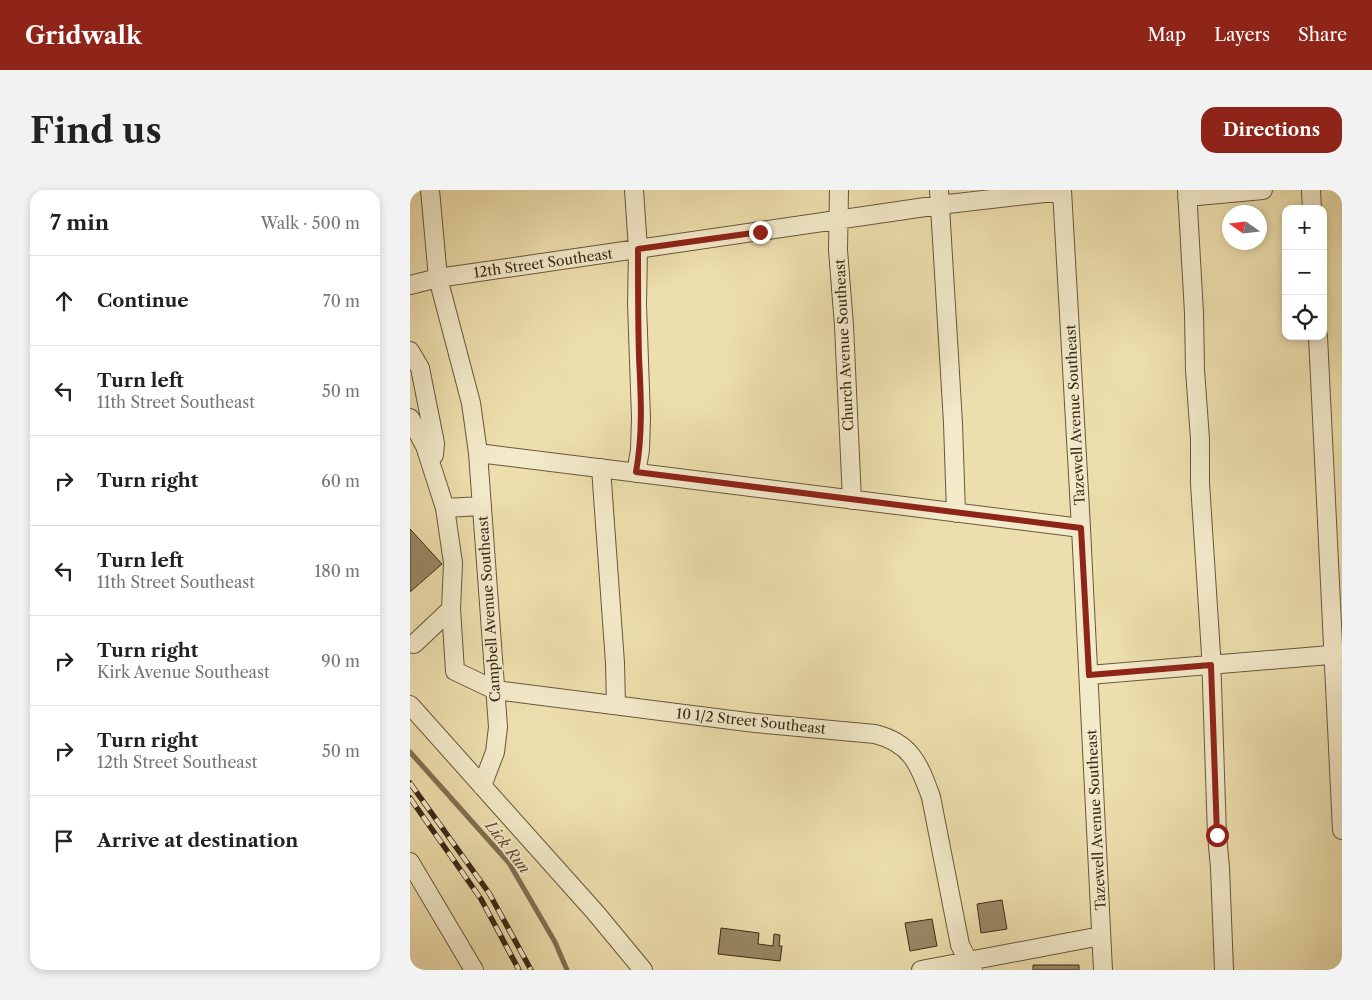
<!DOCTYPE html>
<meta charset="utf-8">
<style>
:root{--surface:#fff;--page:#f2f2f2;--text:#222;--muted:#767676;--line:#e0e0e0;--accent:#8f2418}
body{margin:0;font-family:"Libre Caslon Text",serif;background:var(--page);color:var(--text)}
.controls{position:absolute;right:15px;top:15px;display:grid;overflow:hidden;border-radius:10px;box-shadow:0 2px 8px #0003}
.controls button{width:45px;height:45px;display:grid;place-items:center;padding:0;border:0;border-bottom:1px solid var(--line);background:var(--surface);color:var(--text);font:25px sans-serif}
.compass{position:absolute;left:812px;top:15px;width:45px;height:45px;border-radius:50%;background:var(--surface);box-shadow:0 2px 8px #0003;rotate:284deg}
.stop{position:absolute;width:15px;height:15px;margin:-11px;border:4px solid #8f2418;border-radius:50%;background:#fff}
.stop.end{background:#8f2418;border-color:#fff;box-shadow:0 1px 5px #0008}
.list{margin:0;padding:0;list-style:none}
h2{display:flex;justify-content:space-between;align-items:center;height:65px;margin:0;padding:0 20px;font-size:21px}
h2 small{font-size:16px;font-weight:400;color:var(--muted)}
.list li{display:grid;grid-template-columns:32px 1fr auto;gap:15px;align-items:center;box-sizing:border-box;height:90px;padding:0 20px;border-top:1px solid var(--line)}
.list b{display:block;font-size:19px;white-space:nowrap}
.list p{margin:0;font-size:16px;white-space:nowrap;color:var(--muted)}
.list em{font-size:16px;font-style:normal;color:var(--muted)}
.icon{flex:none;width:28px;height:28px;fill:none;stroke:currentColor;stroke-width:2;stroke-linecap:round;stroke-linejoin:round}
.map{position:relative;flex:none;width:932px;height:780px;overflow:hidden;border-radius:15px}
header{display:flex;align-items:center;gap:30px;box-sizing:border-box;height:70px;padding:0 25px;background:var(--accent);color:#fff}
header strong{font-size:24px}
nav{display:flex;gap:28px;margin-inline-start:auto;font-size:18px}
.intro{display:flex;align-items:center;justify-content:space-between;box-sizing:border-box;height:120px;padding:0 30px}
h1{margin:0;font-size:35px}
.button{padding:12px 22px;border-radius:15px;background:var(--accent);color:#fff;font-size:18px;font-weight:700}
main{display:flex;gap:30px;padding:0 30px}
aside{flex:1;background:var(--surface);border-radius:15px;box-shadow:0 2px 8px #0003}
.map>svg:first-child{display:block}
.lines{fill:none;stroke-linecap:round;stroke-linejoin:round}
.stream{stroke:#817153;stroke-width:5}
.building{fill:#988865;stroke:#3b2a18}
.minor-casing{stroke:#68573d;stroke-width:20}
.minor{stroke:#f3eaca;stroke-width:18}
.rail-casing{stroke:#3b2a18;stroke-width:5.5}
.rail{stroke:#f3eaca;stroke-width:4;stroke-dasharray:11;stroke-linecap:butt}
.route{stroke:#8f2418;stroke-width:6}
.labels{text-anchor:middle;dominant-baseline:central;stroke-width:4;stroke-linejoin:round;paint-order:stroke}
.street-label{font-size:14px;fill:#3b2a18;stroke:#f3eaca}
.water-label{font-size:15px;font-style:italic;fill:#5e4e35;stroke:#f3eaca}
</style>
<header>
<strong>Gridwalk</strong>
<nav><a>Map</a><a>Layers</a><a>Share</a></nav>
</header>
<div class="intro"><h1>Find us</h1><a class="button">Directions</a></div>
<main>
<aside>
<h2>7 min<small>Walk · 500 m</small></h2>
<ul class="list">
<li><svg class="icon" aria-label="ahead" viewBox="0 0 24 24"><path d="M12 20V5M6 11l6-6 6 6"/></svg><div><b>Continue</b></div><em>70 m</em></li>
<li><svg class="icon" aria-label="left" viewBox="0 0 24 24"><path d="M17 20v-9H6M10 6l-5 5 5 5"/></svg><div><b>Turn left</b><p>11th Street Southeast</p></div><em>50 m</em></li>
<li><svg class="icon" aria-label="right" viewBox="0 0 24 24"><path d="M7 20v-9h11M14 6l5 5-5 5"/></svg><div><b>Turn right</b></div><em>60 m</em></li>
<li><svg class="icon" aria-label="left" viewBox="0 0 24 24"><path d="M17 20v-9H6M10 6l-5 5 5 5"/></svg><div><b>Turn left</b><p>11th Street Southeast</p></div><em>180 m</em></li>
<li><svg class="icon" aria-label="right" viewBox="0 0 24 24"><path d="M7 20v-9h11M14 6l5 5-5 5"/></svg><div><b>Turn right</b><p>Kirk Avenue Southeast</p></div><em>90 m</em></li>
<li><svg class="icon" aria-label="right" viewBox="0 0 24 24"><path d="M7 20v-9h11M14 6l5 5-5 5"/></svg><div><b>Turn right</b><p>12th Street Southeast</p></div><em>50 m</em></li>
<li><svg class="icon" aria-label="arrive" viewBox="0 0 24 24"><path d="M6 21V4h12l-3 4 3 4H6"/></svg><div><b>Arrive at destination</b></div></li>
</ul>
</aside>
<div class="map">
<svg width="932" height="780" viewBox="0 0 932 780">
<rect width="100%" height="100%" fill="#eddfad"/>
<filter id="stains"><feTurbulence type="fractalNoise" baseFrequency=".004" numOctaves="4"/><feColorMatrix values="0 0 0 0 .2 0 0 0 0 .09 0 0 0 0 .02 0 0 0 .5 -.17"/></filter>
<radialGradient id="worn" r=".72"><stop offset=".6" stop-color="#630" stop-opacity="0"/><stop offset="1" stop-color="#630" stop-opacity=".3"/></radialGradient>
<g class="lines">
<!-- stream -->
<path class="stream" d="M0 562 99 673 145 752 157 780"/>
</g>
<!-- building -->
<path class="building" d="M0 339 32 374 0 402Z
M592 710 597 739 571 743 567 714Z
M522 729 527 756 500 761 495 733Z
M311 738 349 743 348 754 363 756 364 744 370 745 369 756H372L370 771 308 764Z
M623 775H669V780H623Z"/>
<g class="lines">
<defs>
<path id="minor" d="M20 0 28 88 61 213 68 263 88 537 85 562 72 596
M224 0 228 59 227 114 231 228 230 260 226 283
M429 0 428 60 434 136 442 310
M529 0 543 233 546 323
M652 0 671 338 693 780
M777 0 784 123 785 180 790 249V293L801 464 807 645 810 678 814 780
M901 0 902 19
M777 7 853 0
M0 95 28 88 529 15 652 1
M908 146 932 640
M0 161 10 178 25 253 24 265
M0 228 15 256 35 318 43 373 41 419 45 481 85 500 345 533 465 544C501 553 509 574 521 607L550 755 563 780
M68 263 671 338
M191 278 205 473 206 515
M35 318 72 316
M4 454 41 419
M679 485 932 464
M0 515 185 722 233 780
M0 672 64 780
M511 780 691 746"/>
</defs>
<!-- minor casing -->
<use href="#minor" class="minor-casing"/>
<!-- minor -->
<use href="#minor" class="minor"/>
<defs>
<path id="rail" d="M0 593 79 703 121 780
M0 608 71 709 109 780"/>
</defs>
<!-- rail casing -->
<use href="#rail" class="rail-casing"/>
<!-- rail -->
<use href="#rail" class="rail"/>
</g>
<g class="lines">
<!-- route -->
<path class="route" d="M350 42 228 59C228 95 228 131 229 167 231 206 233 244 226 282L671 338 679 485 801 475 807 645"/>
</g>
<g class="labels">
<!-- street labels -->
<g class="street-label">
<text transform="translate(133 73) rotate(-8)">12th Street Southeast</text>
<text transform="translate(434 155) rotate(-93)">Church Avenue Southeast</text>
<text transform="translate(665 225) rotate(-93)">Tazewell Avenue Southeast</text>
<text transform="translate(79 419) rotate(-94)">Campbell Avenue Southeast</text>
<text transform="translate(341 531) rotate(6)">10 1/2 Street Southeast</text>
<text transform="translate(686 630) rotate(-93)">Tazewell Avenue Southeast</text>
</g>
<!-- water labels -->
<g class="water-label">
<text transform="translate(98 657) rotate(52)">Lick Run</text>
</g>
</g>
<rect width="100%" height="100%" filter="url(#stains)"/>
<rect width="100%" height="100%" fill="url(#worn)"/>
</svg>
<div class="controls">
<button>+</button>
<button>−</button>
<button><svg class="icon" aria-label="locate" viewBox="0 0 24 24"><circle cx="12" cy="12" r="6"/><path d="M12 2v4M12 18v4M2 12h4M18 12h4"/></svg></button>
</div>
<svg class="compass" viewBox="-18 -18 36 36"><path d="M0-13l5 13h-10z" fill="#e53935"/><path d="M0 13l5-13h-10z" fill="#767676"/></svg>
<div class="stop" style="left:807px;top:645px"></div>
<div class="stop end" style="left:350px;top:42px"></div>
</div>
</main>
